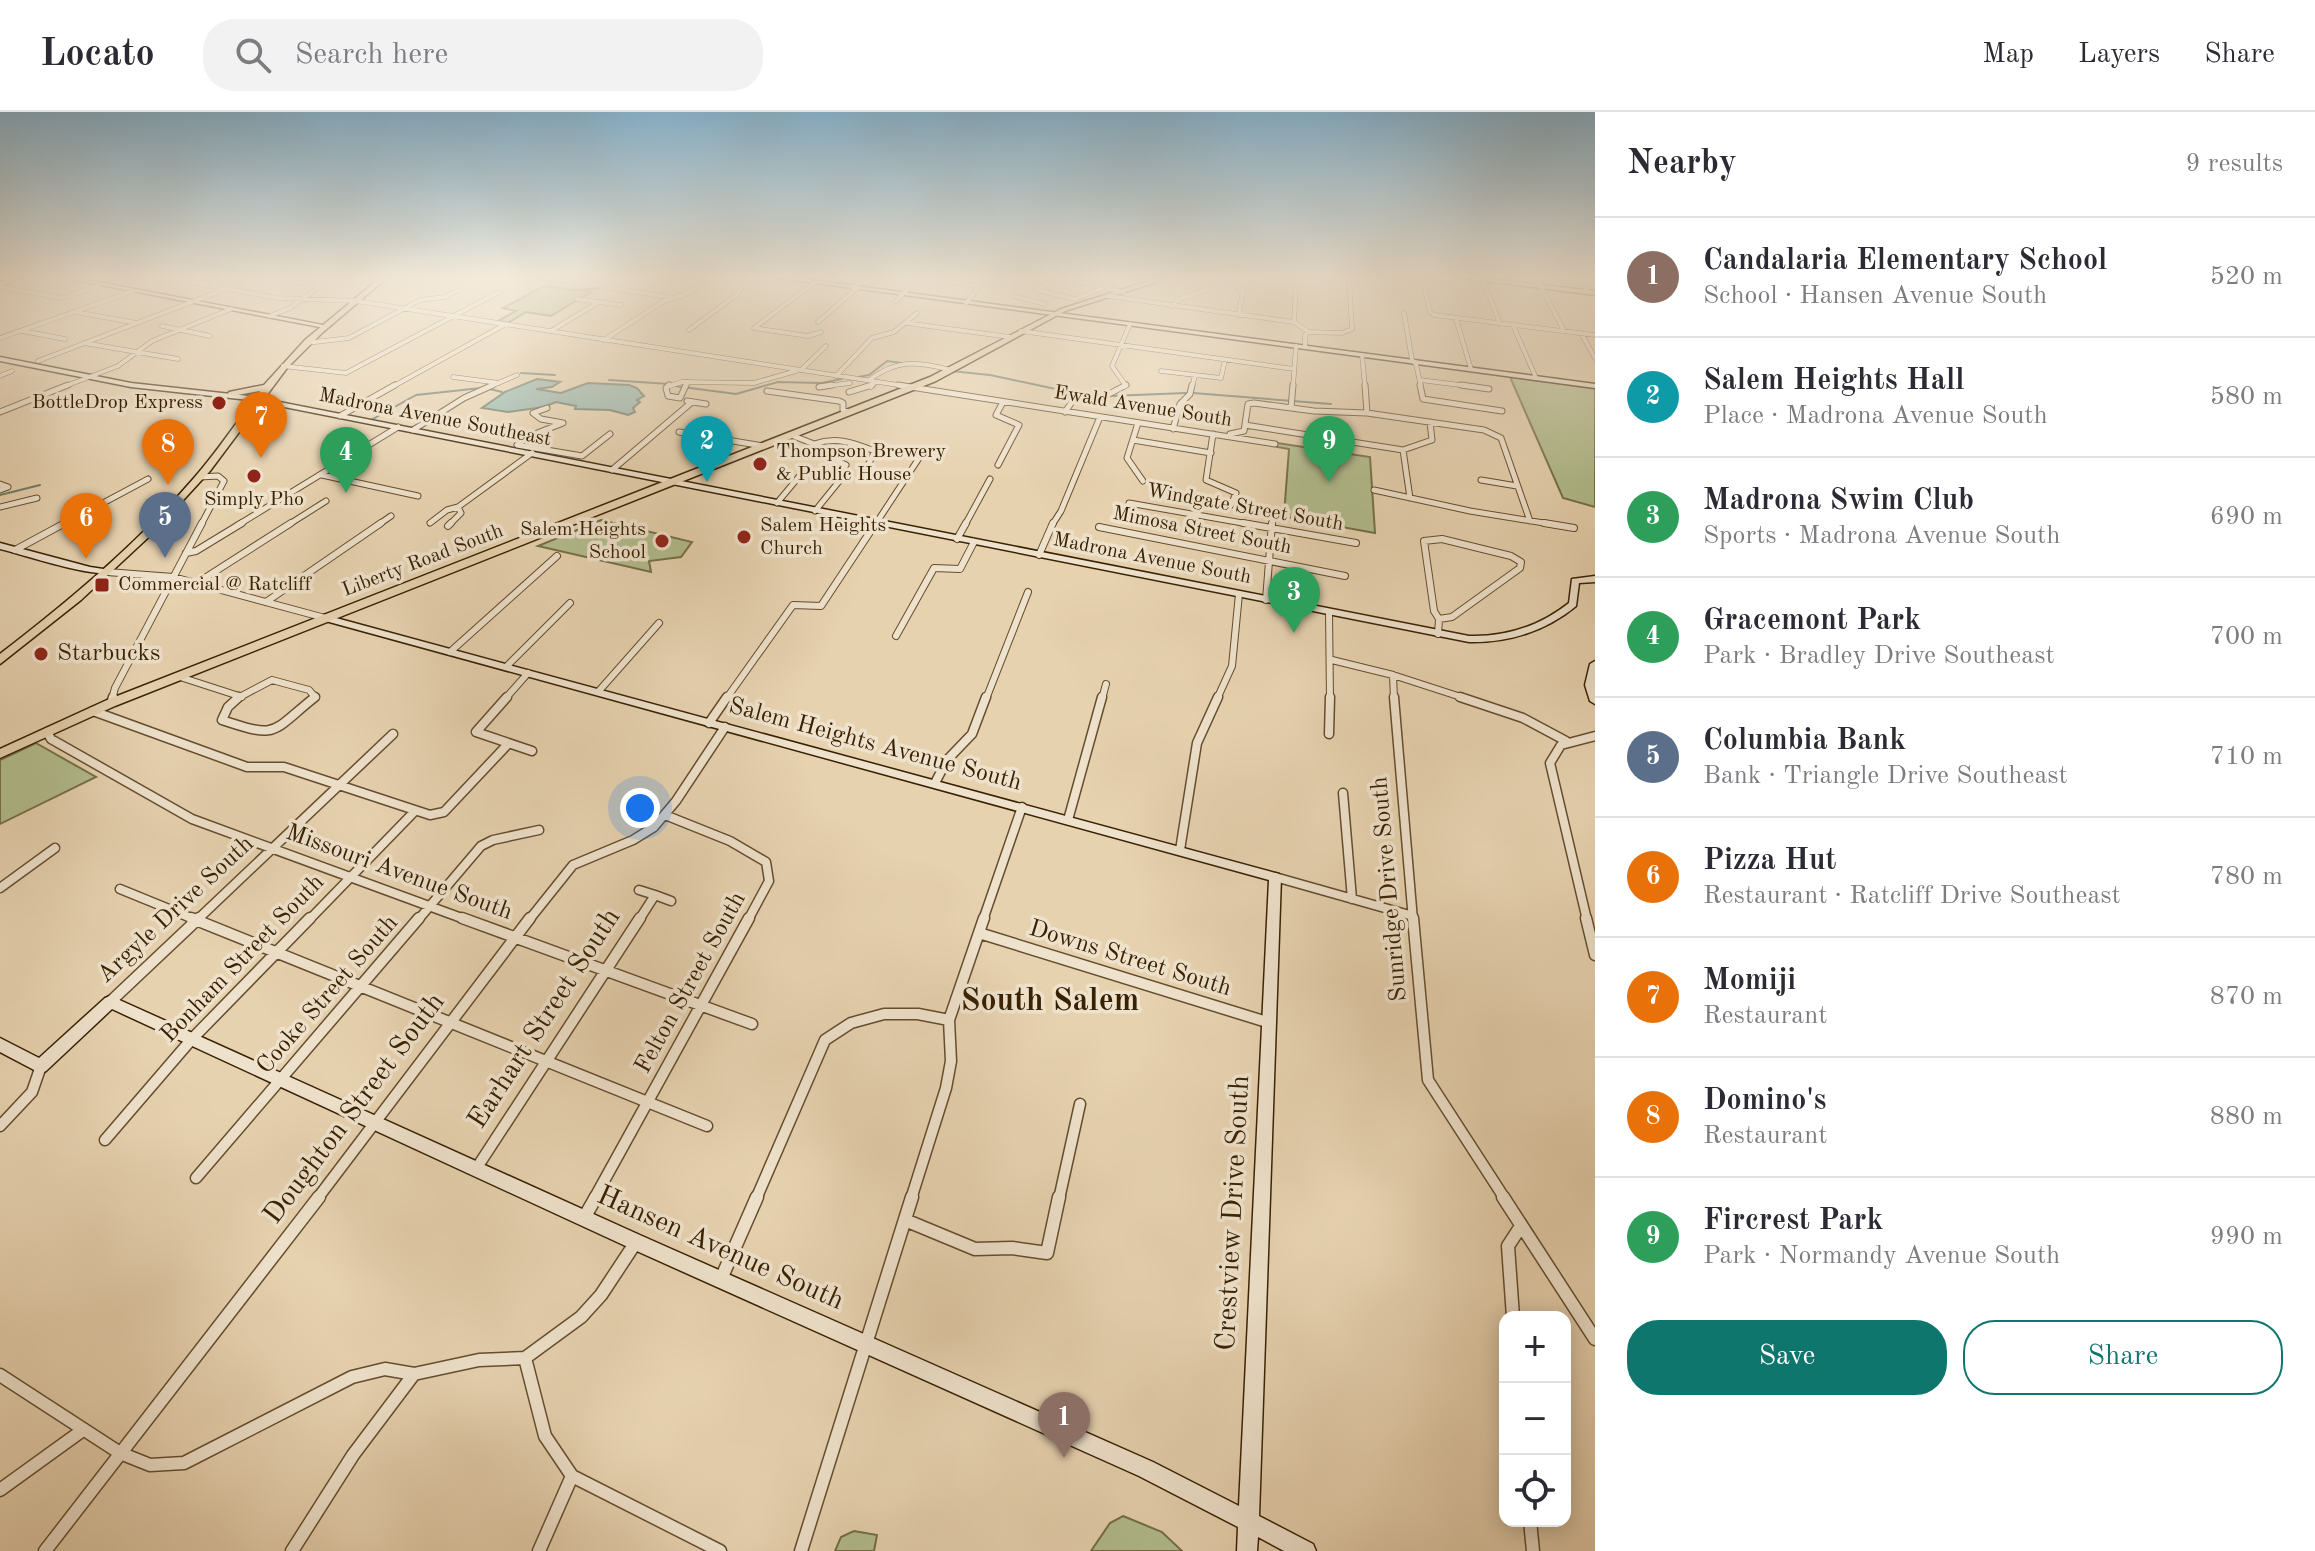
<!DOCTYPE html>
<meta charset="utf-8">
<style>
:root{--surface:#fff;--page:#f2f2f3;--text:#2b2b33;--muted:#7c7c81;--line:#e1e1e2;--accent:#0f766e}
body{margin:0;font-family:"Old Standard TT",serif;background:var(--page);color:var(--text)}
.controls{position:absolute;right:24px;bottom:24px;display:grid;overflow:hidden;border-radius:16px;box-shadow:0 4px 20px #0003}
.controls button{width:72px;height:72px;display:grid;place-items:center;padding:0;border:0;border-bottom:2px solid var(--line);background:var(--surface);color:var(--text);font:40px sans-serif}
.you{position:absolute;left:640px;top:696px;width:28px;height:28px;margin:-20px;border:6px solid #fff;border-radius:50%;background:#1a73e8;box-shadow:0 0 0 12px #1a73e833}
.badge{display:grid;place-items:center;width:52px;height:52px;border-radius:50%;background:var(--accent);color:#fff;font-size:26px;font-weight:700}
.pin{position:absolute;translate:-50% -66px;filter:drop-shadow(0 2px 4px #0008)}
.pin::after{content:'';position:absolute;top:42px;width:28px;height:24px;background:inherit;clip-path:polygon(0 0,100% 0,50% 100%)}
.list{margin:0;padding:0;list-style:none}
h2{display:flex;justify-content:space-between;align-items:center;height:104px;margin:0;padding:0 32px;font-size:34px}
h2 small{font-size:26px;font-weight:400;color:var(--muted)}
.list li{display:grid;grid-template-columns:52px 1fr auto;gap:24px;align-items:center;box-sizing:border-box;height:120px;padding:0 32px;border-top:2px solid var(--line)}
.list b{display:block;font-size:30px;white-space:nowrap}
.list p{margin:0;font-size:26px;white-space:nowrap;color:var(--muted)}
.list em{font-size:26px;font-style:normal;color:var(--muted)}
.actions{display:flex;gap:16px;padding:24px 32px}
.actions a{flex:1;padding:18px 0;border:2px solid var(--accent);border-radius:32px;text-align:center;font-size:28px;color:var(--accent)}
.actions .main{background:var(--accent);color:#fff}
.icon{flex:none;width:44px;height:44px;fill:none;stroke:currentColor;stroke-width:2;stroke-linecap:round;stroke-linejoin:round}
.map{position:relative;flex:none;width:1595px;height:1439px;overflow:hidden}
header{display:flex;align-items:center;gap:48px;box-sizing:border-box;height:112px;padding:0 40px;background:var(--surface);border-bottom:2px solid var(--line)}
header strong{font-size:38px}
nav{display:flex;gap:44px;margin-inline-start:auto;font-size:28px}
.search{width:560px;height:72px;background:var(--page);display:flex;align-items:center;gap:20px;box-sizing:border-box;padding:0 28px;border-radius:32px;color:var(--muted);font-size:30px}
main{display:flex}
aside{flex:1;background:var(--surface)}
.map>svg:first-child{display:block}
.green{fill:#b2bd8e;stroke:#756f48;stroke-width:2}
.water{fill:#97b7af;stroke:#717b6a;stroke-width:2}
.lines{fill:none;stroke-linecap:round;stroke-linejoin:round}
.stream{stroke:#717b6a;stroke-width:2}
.street-far5-casing{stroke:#644d2e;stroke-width:5}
.street-far4-casing{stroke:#644d2e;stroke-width:7}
.street-far3-casing{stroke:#644d2e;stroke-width:8}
.street-far2-casing{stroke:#644d2e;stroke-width:11}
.street-far1-casing{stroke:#644d2e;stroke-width:13}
.street-casing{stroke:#644d2e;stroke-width:15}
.secondary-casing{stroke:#382103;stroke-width:3}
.primary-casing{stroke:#382103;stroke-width:3}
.street-far5{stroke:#efe2cc;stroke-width:4}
.street-far4{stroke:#efe2cc;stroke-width:5}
.street-far3{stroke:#efe2cc;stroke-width:6}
.street-far2{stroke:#efe2cc;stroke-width:8}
.street-far1{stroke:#efe2cc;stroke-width:10}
.street{stroke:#efe2cc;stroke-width:12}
.secondary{fill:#efe2cc;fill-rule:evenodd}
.primary{fill:#e7d2b0;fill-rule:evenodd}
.poi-dot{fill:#8f2418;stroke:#efe2cc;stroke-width:3}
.labels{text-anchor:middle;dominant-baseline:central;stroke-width:7;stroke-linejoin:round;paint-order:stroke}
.far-poi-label{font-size:20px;fill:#382103;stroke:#efe2cc;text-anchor:start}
.far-street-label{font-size:20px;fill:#382103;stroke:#efe2cc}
.poi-label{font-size:24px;fill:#382103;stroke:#efe2cc;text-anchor:start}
.street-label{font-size:24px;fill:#382103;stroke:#efe2cc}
.near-street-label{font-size:28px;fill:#382103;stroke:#efe2cc}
.district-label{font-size:32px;font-weight:bold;fill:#382103;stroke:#efe2cc}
</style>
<header>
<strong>Locato</strong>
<div class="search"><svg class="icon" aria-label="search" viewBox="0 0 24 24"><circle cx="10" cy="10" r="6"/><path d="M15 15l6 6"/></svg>Search here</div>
<nav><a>Map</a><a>Layers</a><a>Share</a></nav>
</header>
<main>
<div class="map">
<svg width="1595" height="1439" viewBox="0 0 1595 1439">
<rect width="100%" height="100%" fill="#e7d2b0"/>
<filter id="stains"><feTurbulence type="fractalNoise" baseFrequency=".0025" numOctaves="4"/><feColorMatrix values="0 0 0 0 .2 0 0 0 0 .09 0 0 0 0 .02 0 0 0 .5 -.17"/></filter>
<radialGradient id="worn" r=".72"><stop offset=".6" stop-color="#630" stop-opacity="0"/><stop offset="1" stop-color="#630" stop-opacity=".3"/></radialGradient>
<!-- green -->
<path class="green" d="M544 174 574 178 601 176 583 178 591 180 551 204 526 200 508 211 498 209 516 199 503 196Z
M1510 265 1595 276V395L1563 386Z
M1277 331 1370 345 1375 421 1270 402 1284 403 1289 337 1277 335Z
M601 408 692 430 681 445 649 449 651 460 538 434Z
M36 631 96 665 0 712V648Z
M1123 1404 1162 1420 1182 1439H1091L1110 1411Z
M854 1419 877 1423 874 1439H835L841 1425Z"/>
<!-- water -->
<path class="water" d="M537 267 560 270 552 275 536 277 561 281 588 271 629 273 637 276 644 284 637 288 640 290 633 296 635 300 628 303 610 298 575 297 576 294 556 290 544 295 508 300 482 296 505 280Z"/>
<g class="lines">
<!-- stream -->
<path class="stream" d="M951 259 990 263 1079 282
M521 261 555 263
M858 265 869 263 887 249 902 251
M609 268 669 272
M675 274 736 282 778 270 821 271 842 267
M490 277 502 280
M1193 281 1331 292
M1109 284 1186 281
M371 308 416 283 481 276
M0 383 40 373"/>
<defs>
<path id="street-far5" d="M163 165 278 186 356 189 911 275
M259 165 320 173
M541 165 567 169 583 165
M657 165 700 171
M914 165 980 174
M1058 165 1037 178 1075 187 1106 175
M1060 165 1123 180
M1141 165 1158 169
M1212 165 1243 177 1239 203
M1275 165 1296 174 1294 210 1309 220 1305 223V235
M1354 165 1383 170
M1422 165 1430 200 1434 203 1595 223
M1536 165 1564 219
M1579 165 1587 180
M993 167 1015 172
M1483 168 1500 212
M0 175 62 186 100 173
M607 175 673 186
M853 176 864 165
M1013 184 1045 192
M1108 184 1294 210
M577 187 621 193
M896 189 919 165
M966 191 981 172 998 165
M1172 194 1177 188 1242 165
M75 200 137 211
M1404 201 1412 248 1416 252 1421 275
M270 204 290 196 333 165
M1456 207 1471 257
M818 210 856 177
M906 211 1010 225
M1513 213 1536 266
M162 214 210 224
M754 216 814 171
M754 216 808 224 821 220
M689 218 736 183 751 165
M22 219 65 227
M551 219 599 190
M1021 219 1294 257
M1309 220 1342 221 1352 217 1349 165
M1581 221 1595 246
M0 226 133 179
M604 228 664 189 684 183 710 165
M84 231 178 247
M306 231 349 226 420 188 445 185 459 178
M1362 243 1365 275
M38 249 257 165
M283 254 346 261 499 180
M801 258 826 234
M1161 259 1221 266 1225 248
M0 264 12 259
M836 264 872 226 894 220 917 201
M453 265 499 271
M869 268C899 246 916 250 951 258
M1420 268 1476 275
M63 275 118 254 152 229 231 197
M392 275 504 213
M489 275 517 263
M667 275 682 270 754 271 796 259
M685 275 688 270
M819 275 850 271
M871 275 875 270
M1123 275 1126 274 1112 254 1130 212
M1192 275 1195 263
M1293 275 1296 234"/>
<path id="street-far4" d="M669 273 666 276 668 284 680 286 686 273
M898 273 1275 332
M1365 273 1367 301
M1420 273 1423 287 1502 299
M1461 273 1489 277
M819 275 832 273
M767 279 839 289 843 291V298L849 300
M849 280 872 273
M687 289 706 292
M547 296 533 301 541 307 563 311 527 325 517 333 582 344 610 322
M1291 296 1293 273
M0 300 68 273
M1065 300 1076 284 1109 282 1126 273
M340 304 395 273
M1138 311 1127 346 1143 369
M1245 313 1403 338
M1173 317 1180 292 1190 282 1192 273
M413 318 464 286 493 273
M679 320 763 334
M1213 322 1206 368 1236 381 1231 393
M1230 322 1244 319 1248 292 1254 291 1314 299 1367 301 1484 318 1501 326 1530 409
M791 323 814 332C837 324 853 331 875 339L869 351
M1133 328 1211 341
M998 353 1019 313 996 303 1003 290
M612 358 692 290
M322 363 418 384
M200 365 218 364 224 369 201 413
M1481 368 1517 374
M0 372 8 375 0 378
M1374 378 1470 399 1556 413
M1410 386 1403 338 1432 328 1430 310
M777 391 802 361
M1129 391 1254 413
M0 395 37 386
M815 399 845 362 842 358 846 353 821 341
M430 411 447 398 458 395 532 341
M62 413 148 367
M238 413 398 315
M288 413 326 389
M378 413 391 404
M449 413 461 401 458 395
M875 413 925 337
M965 413 990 367
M1052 413 1061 399 1100 305
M1272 413 1273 403"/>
<path id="street-far3" d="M1243 411 1356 431
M1544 411 1574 416
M448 414 451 411
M1099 415 1345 464
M957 427 966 411
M1442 427 1511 444 1521 450 1520 456 1452 505 1439 507 1434 499 1424 429Z
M15 438 65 411
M186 441 196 439 242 411
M1039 443 1053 411
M107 460 173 465 325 506
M197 471 291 411
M1266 488 1272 411
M266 490 381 411
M1329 500 1330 587
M1438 522 1439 507
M896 524 934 456 960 457 974 430
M450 540 557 444
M1332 548 1393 563 1467 587
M506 555 570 491
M1393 563 1394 587
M177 564 242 585
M598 580 659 511
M112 587 115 576 202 411
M236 587 272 568 309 578 315 585 312 587
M505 587 528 561
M726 587 793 493 821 494 876 411
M986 587 1028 480
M1102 587 1106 572
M1217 587 1232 554 1239 482"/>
<path id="street-far2" d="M239 585 228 595 222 608C279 627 270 621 315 585
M507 585 476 620 532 639
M1394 585 1413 808
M1460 585 1523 606 1566 629
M111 591 113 585
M93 599 247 655H284L430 703 444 700 508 632
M709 611 727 585
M47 620 51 627 192 707 467 808
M1329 622 1330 585
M935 671 947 648 972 622 986 585
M1343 681 1352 787
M665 703 730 729 766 750 769 769 748 808
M1068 708 1102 585
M1180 738 1197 631 1218 585
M1275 765 1413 804
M0 776 55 736
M120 777 196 808
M655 783 671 789
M197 808 393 622
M309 808 415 699
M418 808 481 734 493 728 539 718
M529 808 573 753 633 728 654 715 676 689 725 615
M639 808 655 783 639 778
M983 808 1022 695
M1587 808 1550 651 1561 633 1595 624"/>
<path id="street-far1" d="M191 806 707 1014
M462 806 752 912
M1413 806 1428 968 1505 1087
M1586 806 1595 843
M979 821 1270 911
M110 890 199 806
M0 1014 32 980 41 954
M105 1028 191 928 310 806
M476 1057 640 806
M196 1066 419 806
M317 1087 530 806
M594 1087 749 806
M756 1087 825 928 851 911 884 902H918L949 908
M911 1087 946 976 951 949 949 908 984 806
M1059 1087 1080 992"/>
<path id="street" d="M1503 1085 1595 1227
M584 1106 596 1085
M905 1108 975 1137 1012 1136 1047 1141 1059 1085
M721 1167 757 1085
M1513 1205 1508 1134 1521 1114
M525 1246 545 1324 572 1364 720 1439
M0 1263 120 1341 150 1353 184 1351 352 1265 385 1257 414 1262 479 1248 525 1246 581 1205 601 1183 636 1130
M0 1378 83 1318
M1530 1409 1533 1439
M45 1439 319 1085
M292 1439 353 1343 414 1262
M539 1439 572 1364
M801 1439 912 1085"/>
<path id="secondary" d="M14 165H22L0 174V170Z
M59 165H72L328 214 325 216Z
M369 165H386L387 166 384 168Z
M771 165H788L1595 272V276Z
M1455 165H1474L1595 179V183Z
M0 245 131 271 249 284 1469 524C1506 525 1540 514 1569 491L1572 467 1595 464V470L1579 471 1576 494C1546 519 1508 531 1469 530L249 288 131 275 0 249Z
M0 431 90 455 110 458 111 460C96 467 21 442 0 437Z
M325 503 1279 762 1281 765 1259 1404 1313 1432 1316 1439H1284L1258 1425 1257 1439H1237L1238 1415 1139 1364 630 1136 112 897 46 959 41 961 36 959 0 940V926L39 946 105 886 110 884 115 886 642 1124 1153 1350 1239 1394 1269 768 322 508V504Z
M1595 549V592L1590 589 1585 573 1590 552Z"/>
<path id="primary" d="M381 165H388L323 220 287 256 210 359 153 421 81 488 0 552V542C69 489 137 432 194 366 218 339 238 308 260 279L232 284 228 282 229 280 264 273 305 228Z
M1161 165H1172L1065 199 936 269 115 594 0 646V637L107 588 930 265 1061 197Z"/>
</defs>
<!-- street-far5 casing -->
<use href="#street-far5" class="street-far5-casing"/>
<!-- street-far4 casing -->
<use href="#street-far4" class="street-far4-casing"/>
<!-- street-far3 casing -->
<use href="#street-far3" class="street-far3-casing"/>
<!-- street-far2 casing -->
<use href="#street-far2" class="street-far2-casing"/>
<!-- street-far1 casing -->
<use href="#street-far1" class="street-far1-casing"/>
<!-- street casing -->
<use href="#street" class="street-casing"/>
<!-- secondary casing -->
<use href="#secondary" class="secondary-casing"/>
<!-- primary casing -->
<use href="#primary" class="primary-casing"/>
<!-- street-far5 -->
<use href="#street-far5" class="street-far5"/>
<!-- street-far4 -->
<use href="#street-far4" class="street-far4"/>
<!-- street-far3 -->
<use href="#street-far3" class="street-far3"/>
<!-- street-far2 -->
<use href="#street-far2" class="street-far2"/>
<!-- street-far1 -->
<use href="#street-far1" class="street-far1"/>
<!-- street -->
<use href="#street" class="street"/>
<!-- secondary -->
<use href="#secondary" class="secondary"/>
<!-- primary -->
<use href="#primary" class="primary"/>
</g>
<!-- sky -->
<linearGradient id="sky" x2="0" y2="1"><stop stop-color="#87b5d1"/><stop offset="0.45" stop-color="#f4ebdb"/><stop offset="1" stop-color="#f4ebdb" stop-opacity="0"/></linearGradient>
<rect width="1595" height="367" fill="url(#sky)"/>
<!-- markers -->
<g class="poi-dot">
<circle cx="219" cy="291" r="8"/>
<circle cx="760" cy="352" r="8"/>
<circle cx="254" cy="364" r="8"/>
<circle cx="744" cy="425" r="8"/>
<circle cx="662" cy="429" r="8"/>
<rect x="94" y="465" width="16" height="16" rx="4"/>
<circle cx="41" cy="542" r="8"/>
</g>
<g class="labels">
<!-- far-poi labels -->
<g class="far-poi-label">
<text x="203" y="291" text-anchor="end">BottleDrop Express</text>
<text x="776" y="340">Thompson Brewery<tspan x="776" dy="23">&amp; Public House</tspan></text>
<text x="254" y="388" text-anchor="middle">Simply Pho</text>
<text x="760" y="414">Salem Heights<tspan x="760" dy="23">Church</tspan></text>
<text x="646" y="418" text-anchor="end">Salem Heights<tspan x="646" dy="23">School</tspan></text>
<text x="118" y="473">Commercial @ Ratcliff</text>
</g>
<!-- far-street labels -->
<g class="far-street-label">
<text transform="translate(1143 295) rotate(9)">Ewald Avenue South</text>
<text transform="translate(435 306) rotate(11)">Madrona Avenue Southeast</text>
<text transform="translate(1245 396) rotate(10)">Windgate Street South</text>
<text transform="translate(1202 419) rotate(11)">Mimosa Street South</text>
<text transform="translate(1152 447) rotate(11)">Madrona Avenue South</text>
<text transform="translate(423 449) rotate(-21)">Liberty Road South</text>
</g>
<!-- poi labels -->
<g class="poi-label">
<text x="57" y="542">Starbucks</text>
</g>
<!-- street labels -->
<g class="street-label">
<text transform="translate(875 633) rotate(15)">Salem Heights Avenue South</text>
<text transform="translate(399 761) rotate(20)">Missouri Avenue South</text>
<text transform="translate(1390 777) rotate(-95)">Sunridge Drive South</text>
<text transform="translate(176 798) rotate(-43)">Argyle Drive South</text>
<text transform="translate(243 847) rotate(-46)">Bonham Street South</text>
<text transform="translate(1130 847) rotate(17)">Downs Street South</text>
<text transform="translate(691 871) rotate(-61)">Felton Street South</text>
<text transform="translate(328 883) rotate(-49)">Cooke Street South</text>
</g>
<!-- near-street labels -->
<g class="near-street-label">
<text transform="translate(545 907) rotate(-57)">Earhart Street South</text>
<text transform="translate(355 997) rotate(-53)">Doughton Street South</text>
<text transform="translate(1234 1101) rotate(-87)">Crestview Drive South</text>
<text transform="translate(720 1137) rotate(24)">Hansen Avenue South</text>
</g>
<!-- district labels -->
<g class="district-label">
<text x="1050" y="890">South Salem</text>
</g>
</g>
<rect width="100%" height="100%" filter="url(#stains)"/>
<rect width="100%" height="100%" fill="url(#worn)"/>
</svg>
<div class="controls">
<button>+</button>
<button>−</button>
<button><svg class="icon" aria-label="locate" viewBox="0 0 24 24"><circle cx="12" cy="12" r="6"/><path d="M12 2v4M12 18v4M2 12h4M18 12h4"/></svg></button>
</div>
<div class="you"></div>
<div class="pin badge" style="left:1064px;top:1346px;background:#8d6e63">1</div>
<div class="pin badge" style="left:707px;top:370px;background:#0f9aa8">2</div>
<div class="pin badge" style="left:1294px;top:521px;background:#2e9e5b">3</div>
<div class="pin badge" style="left:346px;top:381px;background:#2e9e5b">4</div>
<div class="pin badge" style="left:165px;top:446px;background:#5c6f8a">5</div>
<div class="pin badge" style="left:86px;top:447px;background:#e8710a">6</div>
<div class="pin badge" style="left:261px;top:346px;background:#e8710a">7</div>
<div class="pin badge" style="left:168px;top:373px;background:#e8710a">8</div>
<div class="pin badge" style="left:1329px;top:370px;background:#2e9e5b">9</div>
</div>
<aside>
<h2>Nearby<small>9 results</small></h2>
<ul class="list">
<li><span class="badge" style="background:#8d6e63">1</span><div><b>Candalaria Elementary School</b><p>School · Hansen Avenue South</p></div><em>520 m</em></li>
<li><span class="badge" style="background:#0f9aa8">2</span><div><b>Salem Heights Hall</b><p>Place · Madrona Avenue South</p></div><em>580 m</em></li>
<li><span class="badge" style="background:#2e9e5b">3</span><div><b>Madrona Swim Club</b><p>Sports · Madrona Avenue South</p></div><em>690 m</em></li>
<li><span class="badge" style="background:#2e9e5b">4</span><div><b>Gracemont Park</b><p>Park · Bradley Drive Southeast</p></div><em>700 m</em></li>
<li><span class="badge" style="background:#5c6f8a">5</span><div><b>Columbia Bank</b><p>Bank · Triangle Drive Southeast</p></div><em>710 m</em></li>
<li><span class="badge" style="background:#e8710a">6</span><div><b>Pizza Hut</b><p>Restaurant · Ratcliff Drive Southeast</p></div><em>780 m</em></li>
<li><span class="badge" style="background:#e8710a">7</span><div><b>Momiji</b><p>Restaurant</p></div><em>870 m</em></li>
<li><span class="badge" style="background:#e8710a">8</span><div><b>Domino's</b><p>Restaurant</p></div><em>880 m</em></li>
<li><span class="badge" style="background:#2e9e5b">9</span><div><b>Fircrest Park</b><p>Park · Normandy Avenue South</p></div><em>990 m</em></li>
</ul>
<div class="actions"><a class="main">Save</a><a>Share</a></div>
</aside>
</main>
